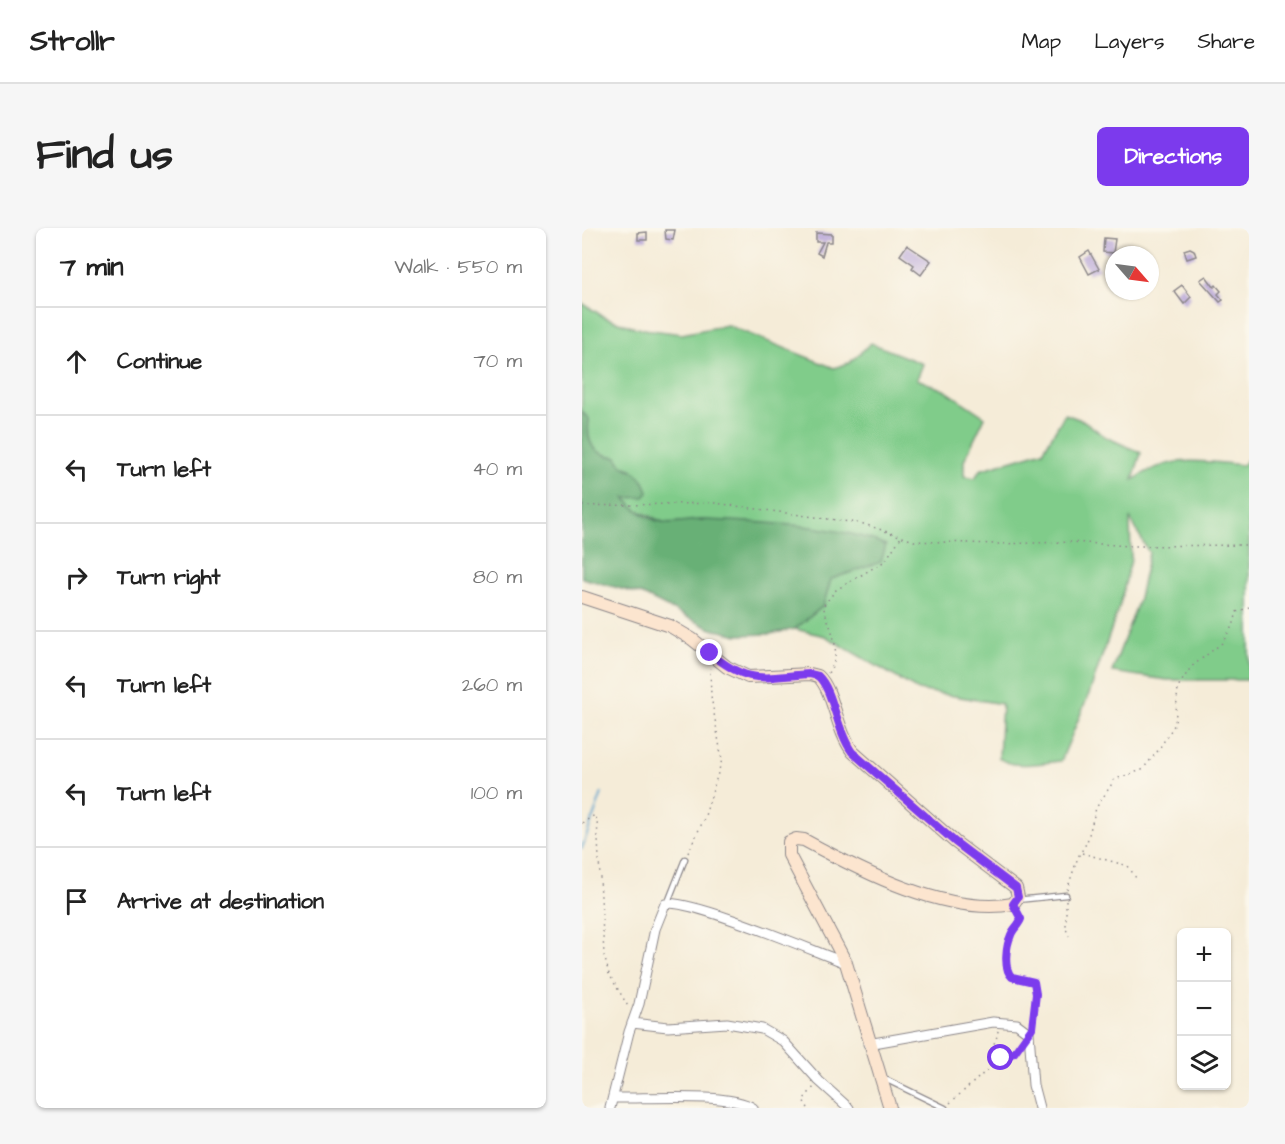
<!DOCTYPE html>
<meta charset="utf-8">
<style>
:root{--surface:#fff;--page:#f6f6f6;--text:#222;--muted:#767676;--line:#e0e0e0;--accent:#7c3aed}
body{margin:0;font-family:"Architects Daughter",sans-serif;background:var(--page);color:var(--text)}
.controls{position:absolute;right:18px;bottom:18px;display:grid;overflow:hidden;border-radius:9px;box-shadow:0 2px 4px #0004}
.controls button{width:54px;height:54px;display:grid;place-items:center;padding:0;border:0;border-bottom:2px solid var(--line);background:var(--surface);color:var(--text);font:30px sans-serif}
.compass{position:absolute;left:523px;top:18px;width:54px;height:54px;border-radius:50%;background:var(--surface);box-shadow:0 2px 4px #0004;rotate:118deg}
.stop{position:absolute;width:18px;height:18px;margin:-14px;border:4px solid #7c3aed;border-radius:50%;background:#fff}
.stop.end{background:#7c3aed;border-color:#fff;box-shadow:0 2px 6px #0008}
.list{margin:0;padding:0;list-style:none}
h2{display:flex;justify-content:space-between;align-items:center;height:78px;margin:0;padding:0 24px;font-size:26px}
h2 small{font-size:20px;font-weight:400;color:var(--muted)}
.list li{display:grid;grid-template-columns:39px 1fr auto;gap:18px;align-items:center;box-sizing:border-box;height:108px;padding:0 24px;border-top:2px solid var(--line)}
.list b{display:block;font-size:22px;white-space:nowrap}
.list em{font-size:20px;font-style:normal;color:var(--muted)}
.icon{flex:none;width:33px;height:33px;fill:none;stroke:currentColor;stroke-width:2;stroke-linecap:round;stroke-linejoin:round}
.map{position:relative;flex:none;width:667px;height:880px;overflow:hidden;border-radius:9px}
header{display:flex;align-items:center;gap:36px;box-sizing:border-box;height:84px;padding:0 30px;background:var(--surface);border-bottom:2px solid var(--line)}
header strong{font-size:28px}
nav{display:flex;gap:33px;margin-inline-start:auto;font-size:21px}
.intro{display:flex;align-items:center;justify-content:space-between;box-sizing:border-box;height:144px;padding:0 36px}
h1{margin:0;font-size:42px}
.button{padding:15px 27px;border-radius:9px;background:var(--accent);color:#fff;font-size:21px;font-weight:700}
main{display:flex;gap:36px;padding:0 36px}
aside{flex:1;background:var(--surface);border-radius:9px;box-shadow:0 2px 4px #0004}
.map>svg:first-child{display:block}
.green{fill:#80cc8a;stroke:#517762;stroke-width:1.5}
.forest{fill:#68b076;stroke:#456958;stroke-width:1.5}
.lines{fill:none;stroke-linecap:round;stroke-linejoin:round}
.stream{stroke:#56a2ce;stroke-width:2}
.building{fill:#b7a5d8}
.service-casing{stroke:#8c878a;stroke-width:7}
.minor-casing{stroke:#8c878a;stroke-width:11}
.secondary-casing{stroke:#8c878a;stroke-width:14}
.path{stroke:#8c878a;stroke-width:1.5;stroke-dasharray:1.5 4.5;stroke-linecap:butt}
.service{stroke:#fff;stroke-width:4.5}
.minor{stroke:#fff;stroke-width:9}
.secondary{stroke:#fce5cf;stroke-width:12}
.route{stroke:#7c3aed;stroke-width:8}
</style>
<header>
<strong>Strollr</strong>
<nav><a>Map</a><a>Layers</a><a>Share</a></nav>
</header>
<div class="intro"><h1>Find us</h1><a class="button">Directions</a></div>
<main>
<aside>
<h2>7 min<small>Walk · 550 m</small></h2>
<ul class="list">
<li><svg class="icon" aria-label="ahead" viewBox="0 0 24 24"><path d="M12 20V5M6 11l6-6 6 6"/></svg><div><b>Continue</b></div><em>70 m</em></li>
<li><svg class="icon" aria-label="left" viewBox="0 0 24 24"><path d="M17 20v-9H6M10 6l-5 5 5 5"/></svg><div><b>Turn left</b></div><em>40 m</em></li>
<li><svg class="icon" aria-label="right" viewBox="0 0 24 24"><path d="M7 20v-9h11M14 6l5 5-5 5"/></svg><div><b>Turn right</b></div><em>80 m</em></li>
<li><svg class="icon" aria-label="left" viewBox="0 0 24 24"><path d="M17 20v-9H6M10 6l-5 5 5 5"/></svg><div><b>Turn left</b></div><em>260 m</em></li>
<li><svg class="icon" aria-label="left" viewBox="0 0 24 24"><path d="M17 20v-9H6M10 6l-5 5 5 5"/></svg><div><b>Turn left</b></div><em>100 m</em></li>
<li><svg class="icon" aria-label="arrive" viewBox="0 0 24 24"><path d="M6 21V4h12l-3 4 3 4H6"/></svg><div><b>Arrive at destination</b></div></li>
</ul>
</aside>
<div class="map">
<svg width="667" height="880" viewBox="0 0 667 880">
<rect width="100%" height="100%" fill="#fbf7ec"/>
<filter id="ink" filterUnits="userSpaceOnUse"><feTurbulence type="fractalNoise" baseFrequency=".0167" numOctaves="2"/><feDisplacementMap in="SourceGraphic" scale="12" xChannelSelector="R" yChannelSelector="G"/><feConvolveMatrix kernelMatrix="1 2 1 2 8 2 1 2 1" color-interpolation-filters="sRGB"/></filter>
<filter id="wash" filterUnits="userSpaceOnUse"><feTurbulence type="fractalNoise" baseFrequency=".008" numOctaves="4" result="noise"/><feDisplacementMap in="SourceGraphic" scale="24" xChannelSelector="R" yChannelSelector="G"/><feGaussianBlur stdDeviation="1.35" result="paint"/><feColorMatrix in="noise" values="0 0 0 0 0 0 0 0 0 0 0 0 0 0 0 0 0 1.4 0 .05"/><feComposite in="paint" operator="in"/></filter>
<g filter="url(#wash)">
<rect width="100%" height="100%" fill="#f5ecd8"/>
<!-- green -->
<path class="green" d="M0 75 22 89 54 100 100 106 145 97 252 140 267 135 289 115 341 136 335 151 364 163 403 189 382 233V248L393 250 398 242 461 223 483 186 502 193 524 209 559 225 551 252C588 226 618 233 660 237L667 230V452H585L530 444 556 374 567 325 548 290 549 332 538 376 507 466 479 533C462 534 431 542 417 530L420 476 336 462 243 408 213 401 241 378 249 351 279 341 238 302 123 292 83 295 53 281 43 269 50 267V241L40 238 35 229C10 227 4 214 7 191L0 184Z"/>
<!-- forest -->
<path class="forest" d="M0 184 7 191C4 214 10 227 35 229L40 238C55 243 62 250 66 264L62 269 43 270C53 282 65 291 81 294 93 297 109 291 122 292 177 294 254 296 304 317L299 334 249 351 241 378 213 401 188 406 156 407 129 401 61 367 0 350Z"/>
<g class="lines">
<!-- stream -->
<path class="stream" d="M0 620 20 565"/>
</g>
<g id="blocks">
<!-- building -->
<path class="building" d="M83 2H93L91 12 84 11Z
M65 4V12H56V5Z
M234 5 250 6V14H244L240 28 235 25 241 14H234Z
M522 10 533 11 531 25 521 24Z
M325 17 349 33 339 47 330 40 332 37 318 27Z
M608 20 612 22 614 28 605 31 602 22Z
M507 23 517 41 507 46 498 29Z
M624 48 632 59 634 57 639 63 636 66 641 72 638 74 618 52Z
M600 57 609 69 602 76 592 63Z"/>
</g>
</g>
<g filter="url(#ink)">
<use href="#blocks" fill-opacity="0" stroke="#8c878a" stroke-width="1.5"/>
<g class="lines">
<defs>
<path id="service" d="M435 672 484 667
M86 674 103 631
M303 851 363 880"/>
<path id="minor" d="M50 795 86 799 145 795 180 801 201 813 237 853 267 880
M286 816 411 794 435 796 447 805 451 857 457 880
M31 870C62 871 148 864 171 880
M28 880 47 804 57 776 73 701 83 676C104 669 234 724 264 735"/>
<path id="secondary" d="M0 369 88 398 110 411 145 439 166 449 228 446 236 448C252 463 254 502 271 524L373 614 434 660 436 669 431 676C365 688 279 643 222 612L214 611 207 614V627L264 735 308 880"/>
</defs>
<!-- service casing -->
<use href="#service" class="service-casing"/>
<!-- minor casing -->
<use href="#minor" class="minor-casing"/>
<!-- secondary casing -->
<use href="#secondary" class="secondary-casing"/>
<!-- path -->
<path class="path" d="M0 278 133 275 282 296 332 313 414 316 488 314 548 318 667 317
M246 445C262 423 248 401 241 378L254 362 303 333 319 309
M0 595 13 587 15 592 22 727 27 746 47 780
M106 625 122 591 140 532 129 468 128 440
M500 625 546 638 556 653
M485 662 496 629 505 614 514 580 533 551 560 542 575 524 593 496 596 459 609 439 640 415 652 395 655 384 667 379
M484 672V701L487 708
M437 684 438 695C436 698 431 702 429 706 426 712 422 743 428 748 435 755 447 750 454 758L450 797
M409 833C406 820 416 814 416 801
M368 875 403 844 413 831 429 827 438 813
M226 880 221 872 232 859"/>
<!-- service -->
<use href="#service" class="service"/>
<!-- minor -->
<use href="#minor" class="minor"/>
<!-- secondary -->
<use href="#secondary" class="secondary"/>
</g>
</g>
<g class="lines" filter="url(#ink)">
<!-- route -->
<path class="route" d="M128 425C168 458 180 449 228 446L236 448C252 463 254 502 270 524L373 614 434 660 436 669 431 676 439 691C437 697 431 701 429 707 424 718 421 741 430 749L452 754 454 766 450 800 432 825 419 830"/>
</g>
</svg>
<div class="controls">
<button>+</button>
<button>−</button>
<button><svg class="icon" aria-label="layers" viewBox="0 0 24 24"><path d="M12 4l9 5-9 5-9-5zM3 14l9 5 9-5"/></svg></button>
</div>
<svg class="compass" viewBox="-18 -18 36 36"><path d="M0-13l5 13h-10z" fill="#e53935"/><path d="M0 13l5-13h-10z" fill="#767676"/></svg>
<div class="stop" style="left:419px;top:830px"></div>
<div class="stop end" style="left:128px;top:425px"></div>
</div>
</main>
